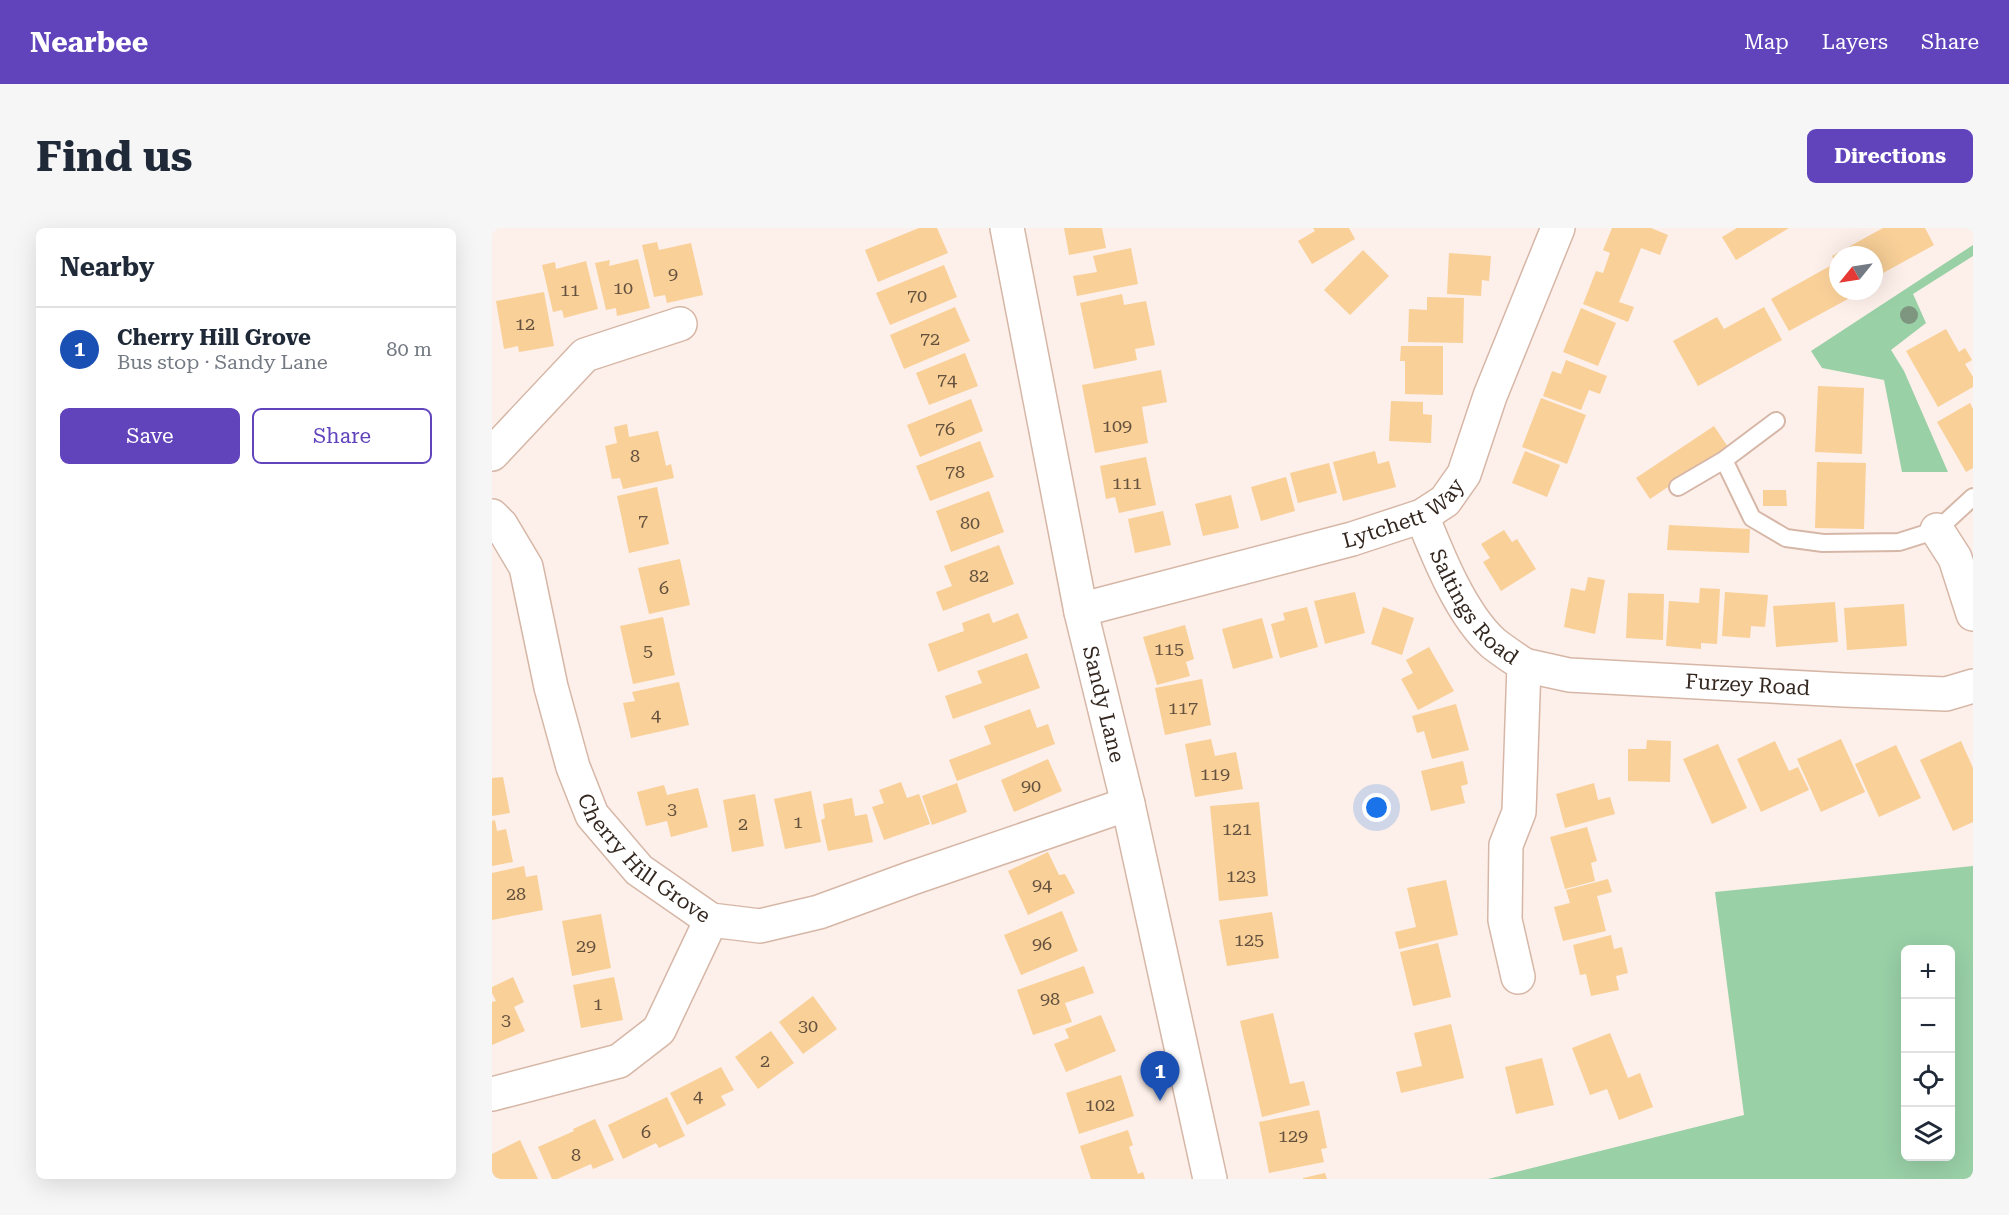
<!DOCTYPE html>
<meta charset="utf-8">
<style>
:root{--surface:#fff;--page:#f6f6f7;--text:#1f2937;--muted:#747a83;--line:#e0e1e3;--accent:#6143bc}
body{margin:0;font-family:"Roboto Serif",serif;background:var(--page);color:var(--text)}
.controls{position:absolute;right:18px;bottom:18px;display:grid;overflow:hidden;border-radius:9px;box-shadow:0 6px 24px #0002}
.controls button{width:54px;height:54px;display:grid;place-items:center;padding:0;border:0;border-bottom:2px solid var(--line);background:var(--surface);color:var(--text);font:30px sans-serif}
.compass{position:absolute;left:1337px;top:18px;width:54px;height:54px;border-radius:50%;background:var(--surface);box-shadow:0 6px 24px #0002;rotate:240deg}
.you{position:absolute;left:885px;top:580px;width:21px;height:21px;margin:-15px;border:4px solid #fff;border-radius:50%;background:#1a73e8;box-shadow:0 0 0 9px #1a73e833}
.badge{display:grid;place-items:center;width:39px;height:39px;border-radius:50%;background:var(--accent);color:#fff;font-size:20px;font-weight:700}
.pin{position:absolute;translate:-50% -50px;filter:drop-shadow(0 2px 3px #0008)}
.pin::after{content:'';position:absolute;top:32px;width:21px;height:18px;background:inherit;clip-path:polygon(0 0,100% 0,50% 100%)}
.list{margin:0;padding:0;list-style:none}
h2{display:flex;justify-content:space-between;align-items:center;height:78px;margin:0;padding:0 24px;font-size:26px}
h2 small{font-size:20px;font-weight:400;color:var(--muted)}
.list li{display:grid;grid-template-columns:39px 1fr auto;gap:18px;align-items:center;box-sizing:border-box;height:84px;padding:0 24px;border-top:2px solid var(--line)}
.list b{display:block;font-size:22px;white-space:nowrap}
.list p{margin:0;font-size:20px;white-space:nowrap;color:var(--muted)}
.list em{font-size:20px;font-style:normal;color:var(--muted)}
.actions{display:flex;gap:12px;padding:18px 24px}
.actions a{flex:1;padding:14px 0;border:2px solid var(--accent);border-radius:9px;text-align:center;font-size:21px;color:var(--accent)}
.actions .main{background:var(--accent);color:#fff}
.icon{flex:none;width:33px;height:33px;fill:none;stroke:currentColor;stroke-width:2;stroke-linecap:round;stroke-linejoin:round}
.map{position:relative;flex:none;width:1481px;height:951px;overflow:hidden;border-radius:9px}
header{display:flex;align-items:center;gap:36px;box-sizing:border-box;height:84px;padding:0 30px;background:var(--accent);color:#fff}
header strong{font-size:28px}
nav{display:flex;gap:33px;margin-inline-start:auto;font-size:21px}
.intro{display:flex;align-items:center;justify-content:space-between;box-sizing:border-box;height:144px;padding:0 36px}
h1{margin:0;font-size:42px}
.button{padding:15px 27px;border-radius:9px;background:var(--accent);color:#fff;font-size:21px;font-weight:700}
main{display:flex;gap:36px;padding:0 36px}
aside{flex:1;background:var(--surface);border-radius:9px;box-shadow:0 6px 24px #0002}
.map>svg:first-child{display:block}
.green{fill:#99d0a6;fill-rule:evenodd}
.building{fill:#f9d098}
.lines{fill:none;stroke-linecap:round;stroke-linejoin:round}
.service-casing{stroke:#d6b7a7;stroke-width:20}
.minor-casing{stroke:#d6b7a7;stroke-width:36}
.service{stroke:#fff;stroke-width:16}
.minor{stroke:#fff;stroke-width:33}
.tree{fill:#7e957f}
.labels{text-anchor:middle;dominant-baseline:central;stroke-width:5;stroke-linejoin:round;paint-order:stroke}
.number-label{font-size:18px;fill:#64513e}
.street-label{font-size:21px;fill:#332720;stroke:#fff}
</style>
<header>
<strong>Nearbee</strong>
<nav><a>Map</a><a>Layers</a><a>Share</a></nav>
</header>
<div class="intro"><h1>Find us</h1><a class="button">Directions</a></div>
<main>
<aside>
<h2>Nearby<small></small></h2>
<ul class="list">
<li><span class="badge" style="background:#1a4fb4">1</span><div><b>Cherry Hill Grove</b><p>Bus stop · Sandy Lane</p></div><em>80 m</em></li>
</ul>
<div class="actions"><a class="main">Save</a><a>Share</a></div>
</aside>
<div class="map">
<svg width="1481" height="951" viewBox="0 0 1481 951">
<rect width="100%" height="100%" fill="#fdefe9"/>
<!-- green -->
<path class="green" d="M1481 17V28L1421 66 1434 95 1399 122 1412 143 1456 244H1410L1392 152 1330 140 1319 123Z
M1481 638V951H996L1252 887 1223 664ZM1414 722H1458V928H1414Z"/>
<!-- building -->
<path class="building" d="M427 0H445L456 25 386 54 373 22Z
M572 0H610L614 20 577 27Z
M821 0H857L863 11 820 36 806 13 823 3Z
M1120 0H1159L1176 7 1168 27 1149 20 1127 74 1142 79 1136 94 1091 76 1104 43 1111 45 1118 25 1111 22Z
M1245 0H1297L1244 32 1230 9Z
M1391 0H1433L1442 17 1382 50V27H1346V39L1340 28Z
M165 14 167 22 199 15 211 67 175 75 173 67 162 69 150 17Z
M639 20 646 56 585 68 581 48 605 44 601 28Z
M871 22 897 48 858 87 832 62Z
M957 25 999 28 997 53 990 52 989 68 955 66Z
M146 31 158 80 125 88 124 80 114 82 103 35 118 32 117 38Z
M94 33 106 81 72 90 70 82 61 84 50 37 63 34 64 41Z
M452 37 465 69 398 97 384 65Z
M1338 38 1346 53V63H1352L1356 71 1297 103 1279 71Z
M52 64 62 118 27 124 26 118 12 121 4 73Z
M630 66 632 77 654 73 663 117 643 121 645 132 602 141 588 75Z
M935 69 972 70 971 115 916 114 917 81 935 82Z
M463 79 478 113 412 141 398 107Z
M1272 79 1290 112 1206 158 1181 113 1225 89 1232 101Z
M1089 80 1124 95 1106 138 1071 124Z
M1454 101 1467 124 1473 120 1480 132 1473 136 1481 149V159L1446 179 1414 123Z
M909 118H951V167L913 166V133H908Z
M473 125 486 158 437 177 424 145Z
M1074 132 1115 148 1108 166 1097 162 1089 182 1051 168 1060 143 1069 146Z
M669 142 675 174 650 179 656 215 603 225 590 157Z
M1326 158 1372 160 1370 226 1323 224Z
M1049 170 1094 187 1075 236 1030 219Z
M479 171 491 203 428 229 415 197Z
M899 173 931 174V186L940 187 939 215 897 213Z
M1478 175 1481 181V240L1474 244 1445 194Z
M135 196 137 209 166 203 174 238 179 236 182 250 131 261 128 250 120 251 113 218 125 215 122 199Z
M1222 198 1236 219 1158 271 1144 250Z
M488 213 502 249 438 273 424 238Z
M883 223 886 236 897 233 904 259 851 273 841 234Z
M1033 223 1068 237 1055 269 1020 255Z
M654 229 664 277 627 285 623 269 614 271 608 238Z
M1325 234 1374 235 1372 301 1323 300Z
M837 235 845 265 806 275 798 245Z
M794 249 803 283 769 293 759 259Z
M165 259 177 316 137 325 125 268Z
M1271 262H1294L1295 278H1271Z
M497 263 512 304 459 324 444 283Z
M739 267 747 300 711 308 703 276Z
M671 283 679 317 643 325 636 291Z
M1177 297 1258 301 1257 325 1175 322Z
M1012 302 1020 314 1025 311 1044 341 1009 363 991 334 998 330 989 316Z
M507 317 522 356 451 383 444 364 460 358 452 338Z
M188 331 198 377 157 386 146 340Z
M1096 349 1113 352 1103 406 1072 399 1079 360 1093 363Z
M1208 360 1228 361 1225 416 1209 415V421L1174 418 1177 373 1207 375Z
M863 364 873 405 833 416 822 373Z
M1233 364 1276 367 1273 399 1259 398 1258 410 1230 408Z
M1136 365 1172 366 1171 412 1134 410Z
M1343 374 1346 414 1284 419 1281 378Z
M1412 376 1415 418 1355 422 1352 380Z
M815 379 826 419 788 430 779 396 793 392 791 385Z
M891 379 922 390 910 427 879 416Z
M497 385 501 395 526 385 536 410 446 444 436 416 472 403 470 395Z
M171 389 183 447 141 456 128 398Z
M770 390 781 430 741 441 730 401Z
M693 397 702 431 694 434 698 448 665 457 651 409Z
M937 419 962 463 926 482 909 451 921 445 914 432Z
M535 425 548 460 461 491 453 468 490 455 485 443Z
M710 451 719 497 673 507 663 460Z
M187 454 197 497 139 510 131 475 143 473 140 464Z
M964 476 977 522 940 531 932 503 925 505 920 488Z
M538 481 545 500 556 496 563 516 465 553 457 532 499 516 492 498Z
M719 511 723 528 744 524 751 561 703 569 693 516Z
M1349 511 1373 564 1329 584 1305 531Z
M1155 512 1179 513 1178 554 1136 553V521H1154Z
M1283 513 1297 543 1306 539 1317 562 1269 584 1245 531Z
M1469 513 1481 540V594L1461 603 1428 532Z
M1226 516 1255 580 1220 596 1191 531Z
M1404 517 1429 570 1387 589 1363 536Z
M556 531 570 563 522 584 509 552Z
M971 533 976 556 969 558 973 575 939 583 929 543Z
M11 549 18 585 0 588V550Z
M409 554 415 570 427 566 438 596 392 612 380 579 392 575 387 562Z
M465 555 475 584 440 597 430 568Z
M1102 555 1106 572 1118 569 1123 586 1073 600 1064 566Z
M172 557 175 567 206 560 216 599 179 609 175 593 154 598 145 564Z
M319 563 329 614 293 621 282 571Z
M263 566 272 618 240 624 231 572Z
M360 570 363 588 375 586 381 614 336 623 329 592 333 590 331 576Z
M767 574 776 668 727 673 718 578Z
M3 592 5 603 14 601 21 634 0 638V593Z
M1095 599 1105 633 1099 635 1103 653 1073 661 1058 609Z
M556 624 567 647 573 646 583 665 536 687 516 643Z
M32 638 34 649 45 647 51 682 0 692V645Z
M1116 651 1120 664 1105 668 1114 703 1071 713 1062 679 1078 675 1074 662Z
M954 652 966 707 907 721 903 704 924 699 915 660Z
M570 683 586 723 529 747 512 707Z
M780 684 787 730 735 738 727 692Z
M109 686 119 740 80 748 70 693Z
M1119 707 1122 721 1130 719 1136 745 1124 748 1127 762 1099 768 1094 746 1088 747 1081 717Z
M946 715 959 769 921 778 908 724Z
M592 738 602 765 573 775 580 794 541 807 525 762Z
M21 749 32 774 22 779 33 803 0 817V774L4 773 0 765V759Z
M122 749 131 792 89 800 81 757Z
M321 768 345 801 311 826 287 794Z
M781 785 798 856 812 853 818 877 770 889 748 793Z
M609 787 624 823 574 844 562 816 577 810 573 801Z
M959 796 972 850 909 865 904 844 930 838 922 805Z
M279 803 302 835 266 861 243 829Z
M1118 805 1136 850 1148 845 1161 879 1127 892 1115 861 1098 867 1080 820Z
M1050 830 1062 877 1024 886 1013 839Z
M229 839 242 862 229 868 234 877 195 897 178 865Z
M629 847 642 888 587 906 574 865Z
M175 869 193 908 167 920 164 915 131 931 116 897Z
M827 882 835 920 829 921 832 934 777 945 767 894Z
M103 891 122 932 101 941 99 936 65 951H60L46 919 82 903 81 901Z
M636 902 641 917 637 919 646 946 651 944 653 951H599L588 918Z
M28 912 46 951H0V926Z
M833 945 835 951H811V950Z"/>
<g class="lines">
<defs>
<path id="service" d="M1232 232 1260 290 1294 310 1331 315 1407 314 1445 302 1481 269
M1186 259 1232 232 1284 193"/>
<g id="minor">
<path id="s1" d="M515 0 589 384 636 576 718 951"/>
<path d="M0 226 93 127 188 96"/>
<path id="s2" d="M0 288 9 297 34 339 59 459 81 539 100 587 147 642 219 692 268 698 327 684 420 650 636 576"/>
<path id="s3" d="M930 288C946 328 969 386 1001 415 1011 423 1022 430 1032 437L1027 584 1014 617 1013 692 1026 749"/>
<path d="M1445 302 1463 330 1481 386"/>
<path id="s4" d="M589 384 603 378 860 311 930 288 953 273 972 246 998 168 1066 0"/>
<path id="s5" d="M1032 437 1077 447 1352 462 1454 466 1481 458"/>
<path d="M0 866 127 833 167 802 219 692"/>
</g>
</defs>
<!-- service casing -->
<use href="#service" class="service-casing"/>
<!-- minor casing -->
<use href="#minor" class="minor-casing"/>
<!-- service -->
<use href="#service" class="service"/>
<!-- minor -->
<use href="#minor" class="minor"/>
</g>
<!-- trees -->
<circle class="tree" cx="1417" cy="87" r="9"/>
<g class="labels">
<!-- number labels -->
<g class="number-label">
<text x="181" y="45">9</text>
<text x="131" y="59">10</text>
<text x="78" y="61">11</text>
<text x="425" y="67">70</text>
<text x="33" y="95">12</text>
<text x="438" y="110">72</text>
<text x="455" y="151">74</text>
<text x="625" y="197">109</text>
<text x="453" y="200">76</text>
<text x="143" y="227">8</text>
<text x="463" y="243">78</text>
<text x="635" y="254">111</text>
<text x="151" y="292">7</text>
<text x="478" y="294">80</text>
<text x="487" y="347">82</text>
<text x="172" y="359">6</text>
<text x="677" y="420">115</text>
<text x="156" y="422">5</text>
<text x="691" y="479">117</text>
<text x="164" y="486">4</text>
<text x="723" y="545">119</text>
<text x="539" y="557">90</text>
<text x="180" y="580">3</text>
<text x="306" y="593">1</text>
<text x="251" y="595">2</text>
<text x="745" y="600">121</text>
<text x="749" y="647">123</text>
<text x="550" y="656">94</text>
<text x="24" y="665">28</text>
<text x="757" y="711">125</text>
<text x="550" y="715">96</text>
<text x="94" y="717">29</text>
<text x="558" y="770">98</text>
<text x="106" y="775">1</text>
<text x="14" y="791">3</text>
<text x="316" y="797">30</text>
<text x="273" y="832">2</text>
<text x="206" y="867">4</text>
<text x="608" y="876">102</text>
<text x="154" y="903">6</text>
<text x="801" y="907">129</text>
<text x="84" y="926">8</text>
</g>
<!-- street labels -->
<g class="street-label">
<text stroke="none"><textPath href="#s4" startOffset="339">Lytchett Way</textPath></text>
<text stroke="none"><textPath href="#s3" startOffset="106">Saltings Road</textPath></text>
<text stroke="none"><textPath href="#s5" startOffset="225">Furzey Road</textPath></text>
<text stroke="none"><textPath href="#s1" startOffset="486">Sandy Lane</textPath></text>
<text stroke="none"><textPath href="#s2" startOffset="386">Cherry Hill Grove</textPath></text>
</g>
</g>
</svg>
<div class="controls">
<button>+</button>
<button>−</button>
<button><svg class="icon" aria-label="locate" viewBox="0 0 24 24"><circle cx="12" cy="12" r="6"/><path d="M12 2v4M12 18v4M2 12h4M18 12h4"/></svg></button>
<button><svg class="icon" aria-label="layers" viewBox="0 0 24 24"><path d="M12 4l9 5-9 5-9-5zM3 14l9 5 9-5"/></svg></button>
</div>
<svg class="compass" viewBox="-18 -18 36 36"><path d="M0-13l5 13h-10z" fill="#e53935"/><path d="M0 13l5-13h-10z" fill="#747a83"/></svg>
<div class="you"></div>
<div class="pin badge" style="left:668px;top:873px;background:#1a4fb4">1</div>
</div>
</main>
